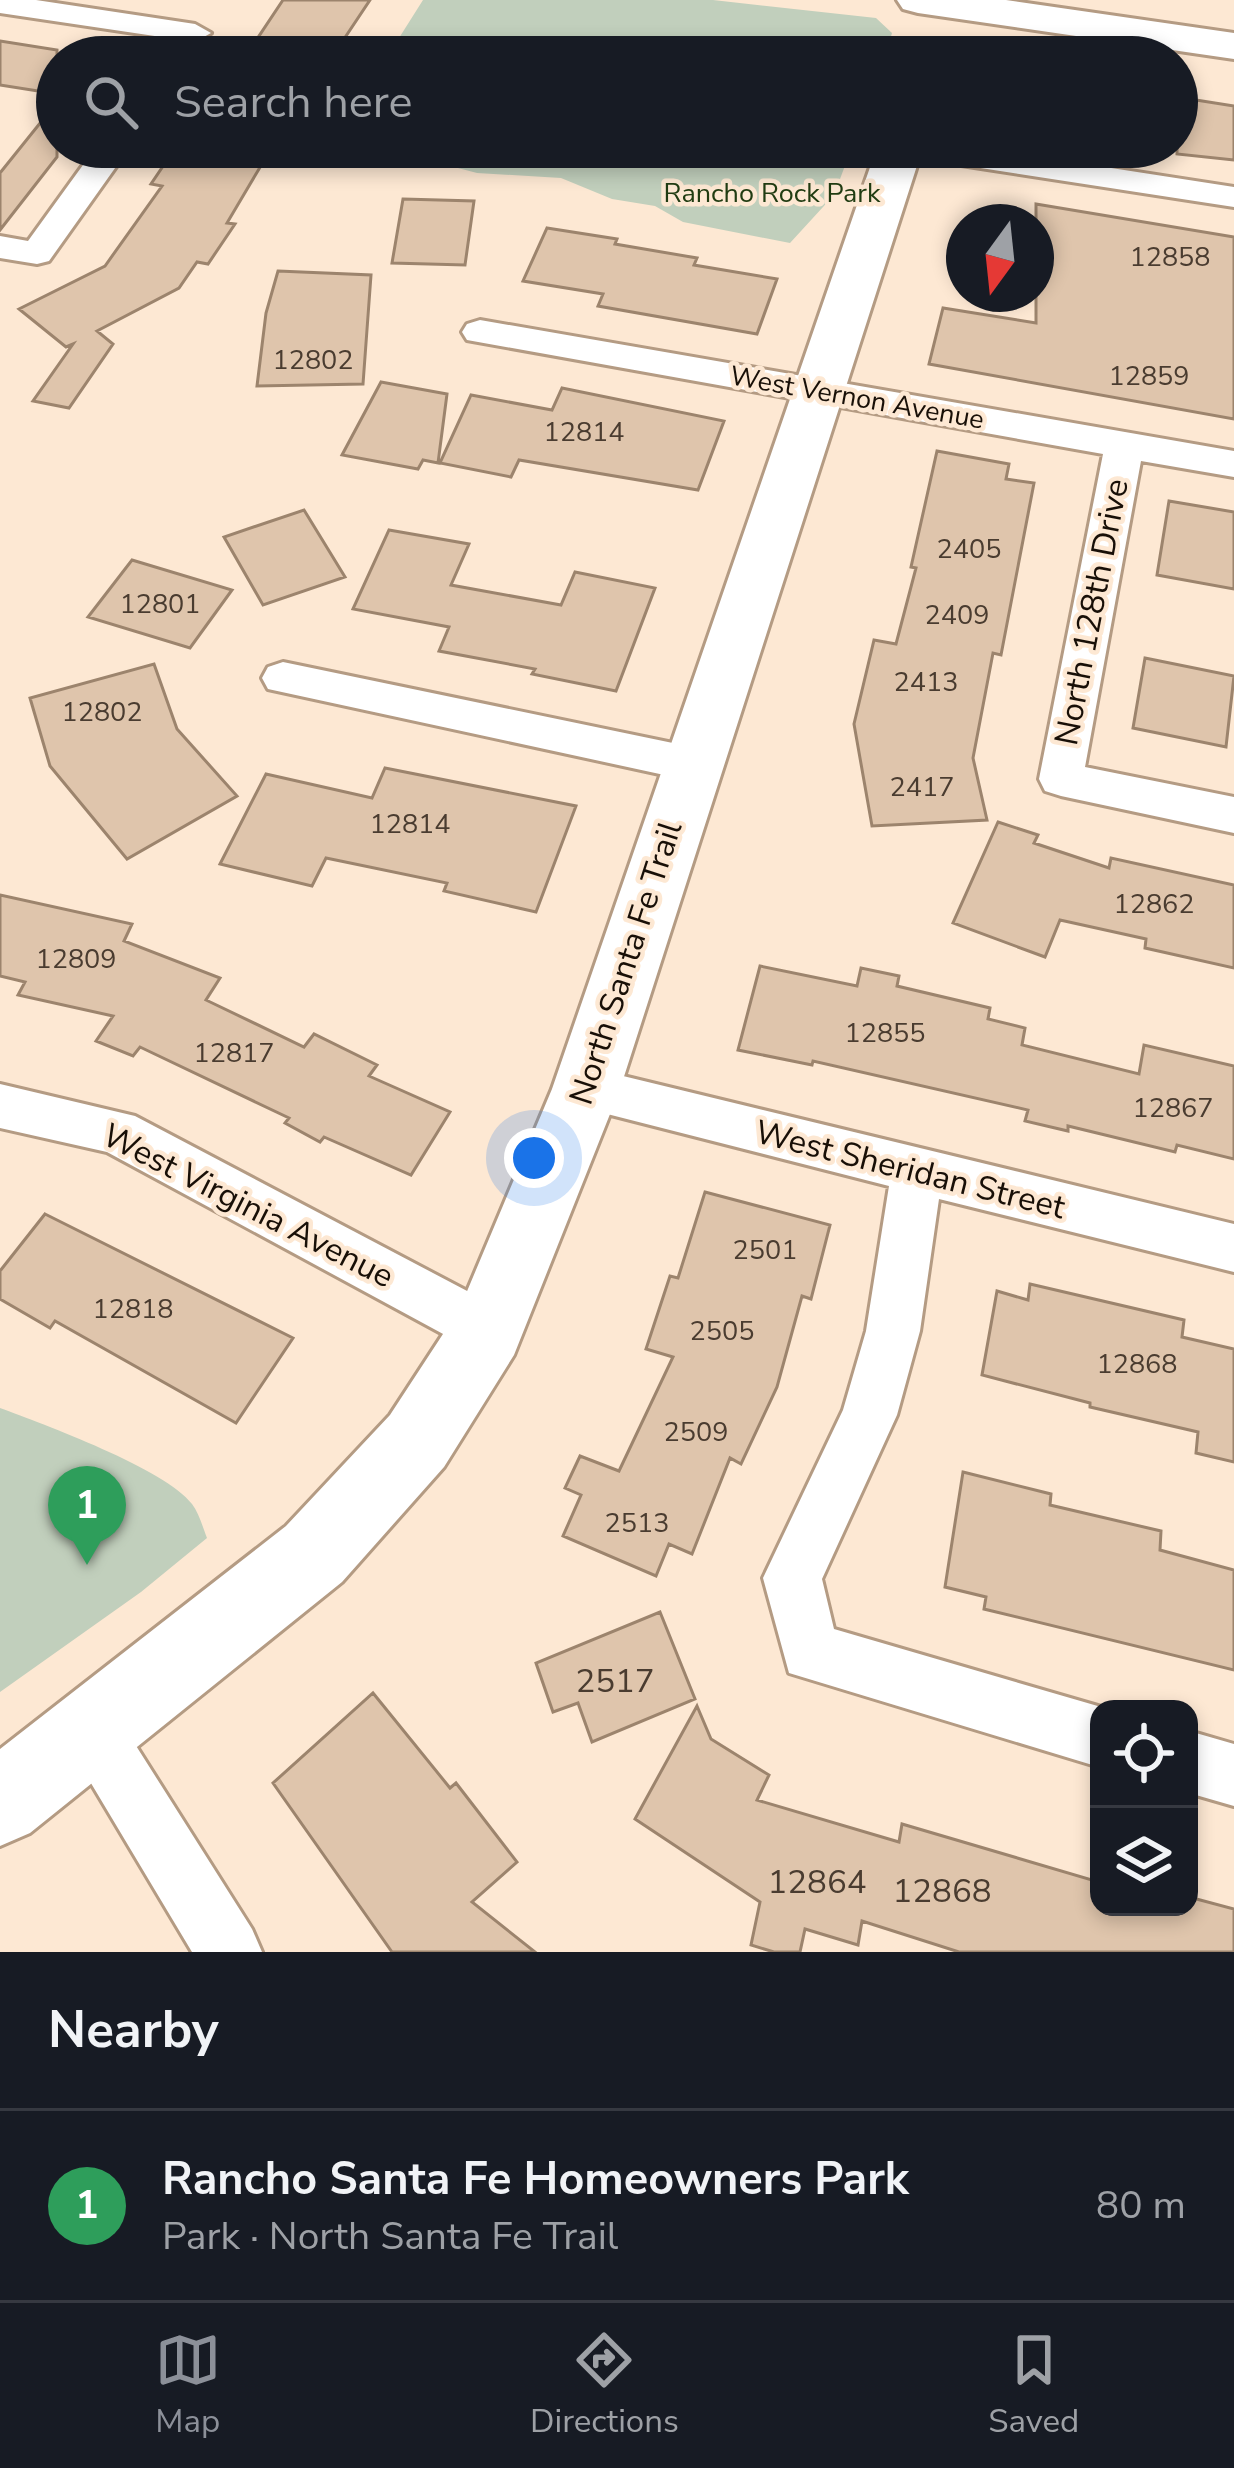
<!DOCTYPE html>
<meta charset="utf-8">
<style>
:root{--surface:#171b24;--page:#242831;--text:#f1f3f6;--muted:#9ea1a6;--line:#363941;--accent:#8c9099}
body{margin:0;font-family:"Nunito Sans",sans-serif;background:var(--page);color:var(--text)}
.controls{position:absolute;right:36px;bottom:36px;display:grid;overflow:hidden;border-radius:24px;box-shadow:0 6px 18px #0003}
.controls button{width:108px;height:108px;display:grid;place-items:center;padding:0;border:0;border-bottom:3px solid var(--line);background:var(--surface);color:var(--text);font:60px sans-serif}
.compass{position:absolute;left:946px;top:204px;width:108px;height:108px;border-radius:50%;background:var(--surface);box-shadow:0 6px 18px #0003;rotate:195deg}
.you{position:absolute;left:534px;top:1158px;width:42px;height:42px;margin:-30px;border:9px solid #fff;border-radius:50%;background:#1a73e8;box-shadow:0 0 0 18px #1a73e833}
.badge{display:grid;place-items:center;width:78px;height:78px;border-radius:50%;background:var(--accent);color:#fff;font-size:39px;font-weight:700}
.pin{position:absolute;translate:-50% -99px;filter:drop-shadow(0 3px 6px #0008)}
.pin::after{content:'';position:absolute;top:63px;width:42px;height:36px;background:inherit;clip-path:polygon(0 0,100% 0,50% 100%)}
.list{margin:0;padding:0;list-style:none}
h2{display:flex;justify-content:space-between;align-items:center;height:156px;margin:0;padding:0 48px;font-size:51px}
h2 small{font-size:39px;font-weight:400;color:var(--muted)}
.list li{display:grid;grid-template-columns:78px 1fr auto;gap:36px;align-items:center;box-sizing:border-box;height:192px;padding:0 48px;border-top:3px solid var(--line)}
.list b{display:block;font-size:45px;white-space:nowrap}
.list p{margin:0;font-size:39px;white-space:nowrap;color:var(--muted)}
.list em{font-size:39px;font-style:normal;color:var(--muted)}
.icon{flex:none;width:66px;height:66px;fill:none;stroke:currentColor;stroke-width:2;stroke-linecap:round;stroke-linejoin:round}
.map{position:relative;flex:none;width:1234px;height:1952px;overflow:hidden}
.search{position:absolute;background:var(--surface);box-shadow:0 6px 18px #0003;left:36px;right:36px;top:36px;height:132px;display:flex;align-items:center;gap:30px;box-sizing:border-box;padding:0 42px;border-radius:66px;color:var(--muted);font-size:45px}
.sheet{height:348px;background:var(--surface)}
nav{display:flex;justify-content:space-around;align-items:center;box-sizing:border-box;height:168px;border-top:3px solid var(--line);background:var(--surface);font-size:33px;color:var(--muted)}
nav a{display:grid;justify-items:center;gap:6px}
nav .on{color:var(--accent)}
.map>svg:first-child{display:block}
.green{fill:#c1cfbc}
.building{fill:#dfc5ac;stroke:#9c846d;stroke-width:3}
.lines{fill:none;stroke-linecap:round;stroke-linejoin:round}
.street-casing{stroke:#b49b83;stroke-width:6}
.secondary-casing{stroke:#b49b83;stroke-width:6}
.street{fill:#fff;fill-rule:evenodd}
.secondary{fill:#fff;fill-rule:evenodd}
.labels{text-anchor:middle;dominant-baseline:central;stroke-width:9;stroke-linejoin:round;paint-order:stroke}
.far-park-label{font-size:27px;fill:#213c12;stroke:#fde8d3}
.number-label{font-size:27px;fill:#4a3c30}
.far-street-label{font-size:27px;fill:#180f07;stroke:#fde8d3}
.street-label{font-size:33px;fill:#180f07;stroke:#fde8d3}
.near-number-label{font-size:33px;fill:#4a3c30}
</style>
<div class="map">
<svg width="1234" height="1952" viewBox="0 0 1234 1952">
<rect width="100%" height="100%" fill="#fde8d3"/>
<!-- green -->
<path class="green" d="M423 0H713L876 18 892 33 885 57H387Z
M351 147H852L834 195 790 243 683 222 655 206 612 199 561 178 477 173 420 158 357 152Z
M0 1408C43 1424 166 1469 192 1504 199 1513 203 1528 207 1538L141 1592 0 1692Z"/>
<!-- building -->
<path class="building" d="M283 0H370L332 57 249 51Z
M0 41 57 50V94L0 85Z
M1177 97 1234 106V160L1177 154Z
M57 102V157L0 230V173Z
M176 147 269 152 227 223 235 224 208 264 197 262 179 288 97 331 113 344 69 408 33 401 73 344 66 347 19 309 105 266 162 186 151 184Z
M403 199 474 201 465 265 392 263Z
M1036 204 1234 237V419L929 364 943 308 1036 323Z
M547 228 617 239 615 244 697 258 694 265 777 279 757 334 598 306 603 294 523 281Z
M278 271 371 275 363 384 257 386 266 313Z
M381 382 447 394 438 463 423 460 418 469 342 455Z
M562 388 724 421 698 490 519 460 511 477 440 463 471 395 552 410Z
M937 451 1009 464 1006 479 1034 483 1001 655 993 653 973 758 987 820 872 826 854 724 874 640 896 644 916 568 911 567Z
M1169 501 1234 512V589L1157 575Z
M304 510 345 577 263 605 224 537Z
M389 530 469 544 451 585 561 605 575 572 655 588 616 691 532 674 535 669 439 651 449 627 353 609Z
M132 560 232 590 190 648 88 617Z
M1145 658 1234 676 1226 747 1133 728Z
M154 664 177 729 237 796 127 859 50 766 30 698Z
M385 768 576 806 536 912 444 891 447 883 326 858 312 886 220 864 266 774 372 798Z
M998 822 1038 835 1034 843 1109 868 1111 858 1234 885V968L1145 948 1146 939 1060 920 1045 957 953 923Z
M0 895 132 924 124 941 220 978 206 1000 304 1047 314 1034 377 1065 369 1076 450 1112 411 1175 324 1137 320 1142 285 1123 289 1118 140 1047 133 1056 96 1041 113 1016 18 995 25 982 0 976Z
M760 966 857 986 861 968 899 976 897 986 990 1008 988 1019 1025 1028 1022 1045 1139 1074 1144 1045 1234 1066V1159L1177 1145 1175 1152 1068 1126V1131L1025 1121 1028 1110 813 1061 812 1065 738 1050Z
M705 1192 830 1225 811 1299 802 1296 777 1387 741 1464 730 1458 692 1554 669 1544 656 1576 563 1536 581 1495 565 1488 580 1456 619 1471 673 1357 646 1349 670 1276 678 1278Z
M45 1214 293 1338 236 1423 55 1321 50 1328 0 1299V1271Z
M1030 1284 1184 1320 1182 1337 1234 1349V1462L1196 1453 1198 1432 1090 1407V1403L982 1375 997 1291 1028 1300Z
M963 1472 1051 1494 1050 1505 1161 1531 1160 1550 1234 1570V1670L984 1609 986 1597 945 1587Z
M660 1612 695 1699 592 1742 578 1703 553 1712 536 1663Z
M373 1693 450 1788 456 1783 517 1862 472 1902 535 1952H392L273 1783Z
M697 1706 711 1739 769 1775 757 1800 899 1842 902 1824 1099 1882V1907H1189V1897L1234 1909V1952H959L862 1921 858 1945 805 1929 800 1952H774L751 1945 760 1902 635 1819Z"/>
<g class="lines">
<defs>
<path id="street" d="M0 0H36L195 24 211 33 195 42 0 13Z
M96 147H130L49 261 37 264 0 258V236L28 241Z
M892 147H975L1234 187V207L909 157Z
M480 320 1234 451V477L1141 461 1085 767 1234 797V833L1061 796 1045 791 1039 779 1103 454 467 340 462 332 467 324Z
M283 662 692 747 708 752 714 764 708 776 692 781 268 689 262 678 268 667Z
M586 1067 1234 1224V1272L939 1199 920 1331 897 1415 822 1579 834 1629 1108 1709H1099V1767L789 1673 763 1578 843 1410 866 1331 889 1186 568 1104 561 1089 568 1074Z
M0 1084 135 1116 507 1312 515 1330 507 1348 488 1355 469 1348 107 1152 0 1128Z
M92 1702 114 1711 252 1929 262 1952H192L61 1733 70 1711Z
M1189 1731 1234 1744V1806L1189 1793Z"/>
<path id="secondary" d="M897 0H1006L1234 33V59L918 13 903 9Z
M877 147H923L620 1089 514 1355 444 1467 342 1582 30 1833 0 1846V1749L286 1526 390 1415 460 1308 552 1089Z"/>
</defs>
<!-- street casing -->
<use href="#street" class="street-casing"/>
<!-- secondary casing -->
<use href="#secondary" class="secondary-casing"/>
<!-- street -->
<use href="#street" class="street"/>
<!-- secondary -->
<use href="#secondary" class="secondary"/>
</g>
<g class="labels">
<!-- far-park labels -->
<g class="far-park-label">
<text x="772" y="193">Rancho Rock Park</text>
</g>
<!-- number labels -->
<g class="number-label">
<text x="1170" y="257">12858</text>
<text x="313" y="360">12802</text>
<text x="1149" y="376">12859</text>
<text x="584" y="432">12814</text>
<text x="969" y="549">2405</text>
<text x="160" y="604">12801</text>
<text x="957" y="615">2409</text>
<text x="926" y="682">2413</text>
<text x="102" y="712">12802</text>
<text x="922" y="787">2417</text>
<text x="410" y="824">12814</text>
<text x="1154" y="904">12862</text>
<text x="76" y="959">12809</text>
<text x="885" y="1033">12855</text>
<text x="234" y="1053">12817</text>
<text x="1173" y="1108">12867</text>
<text x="765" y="1250">2501</text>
<text x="133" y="1309">12818</text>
<text x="722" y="1331">2505</text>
<text x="1137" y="1364">12868</text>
<text x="696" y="1432">2509</text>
<text x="637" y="1523">2513</text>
</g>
<!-- far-street labels -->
<g class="far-street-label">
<text transform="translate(857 398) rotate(10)">West Vernon Avenue</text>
</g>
<!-- street labels -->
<g class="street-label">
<text transform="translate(1092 612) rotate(-79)">North 128th Drive</text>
<text transform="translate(626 963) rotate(-72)">North Santa Fe Trail</text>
<text transform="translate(910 1170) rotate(14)">West Sheridan Street</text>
<text transform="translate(248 1206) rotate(27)">West Virginia Avenue</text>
</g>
<!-- near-number labels -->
<g class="near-number-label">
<text x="615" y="1681">2517</text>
<text x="817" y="1882">12864</text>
<text x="942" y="1891">12868</text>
</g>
</g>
</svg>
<div class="controls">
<button><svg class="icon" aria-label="locate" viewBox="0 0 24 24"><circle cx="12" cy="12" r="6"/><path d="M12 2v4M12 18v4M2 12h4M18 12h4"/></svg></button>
<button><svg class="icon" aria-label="layers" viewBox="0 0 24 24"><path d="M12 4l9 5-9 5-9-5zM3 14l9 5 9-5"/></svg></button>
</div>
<svg class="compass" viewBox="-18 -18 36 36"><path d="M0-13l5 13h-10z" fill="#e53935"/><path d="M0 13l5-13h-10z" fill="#9ea1a6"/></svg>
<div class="you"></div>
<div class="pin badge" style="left:87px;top:1565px;background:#2e9e5b">1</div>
<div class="search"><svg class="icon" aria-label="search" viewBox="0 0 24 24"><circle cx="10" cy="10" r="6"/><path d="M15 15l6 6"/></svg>Search here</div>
</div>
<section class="sheet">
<h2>Nearby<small></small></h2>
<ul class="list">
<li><span class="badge" style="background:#2e9e5b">1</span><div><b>Rancho Santa Fe Homeowners Park</b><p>Park · North Santa Fe Trail</p></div><em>80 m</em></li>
</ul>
</section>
<nav>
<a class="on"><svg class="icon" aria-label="map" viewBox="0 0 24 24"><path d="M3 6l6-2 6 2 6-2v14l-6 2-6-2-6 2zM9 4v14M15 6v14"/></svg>Map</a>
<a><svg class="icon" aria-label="directions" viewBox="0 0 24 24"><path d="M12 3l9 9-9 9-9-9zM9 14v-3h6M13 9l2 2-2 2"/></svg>Directions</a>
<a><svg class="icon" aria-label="saved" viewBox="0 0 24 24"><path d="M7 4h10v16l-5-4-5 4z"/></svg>Saved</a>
</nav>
